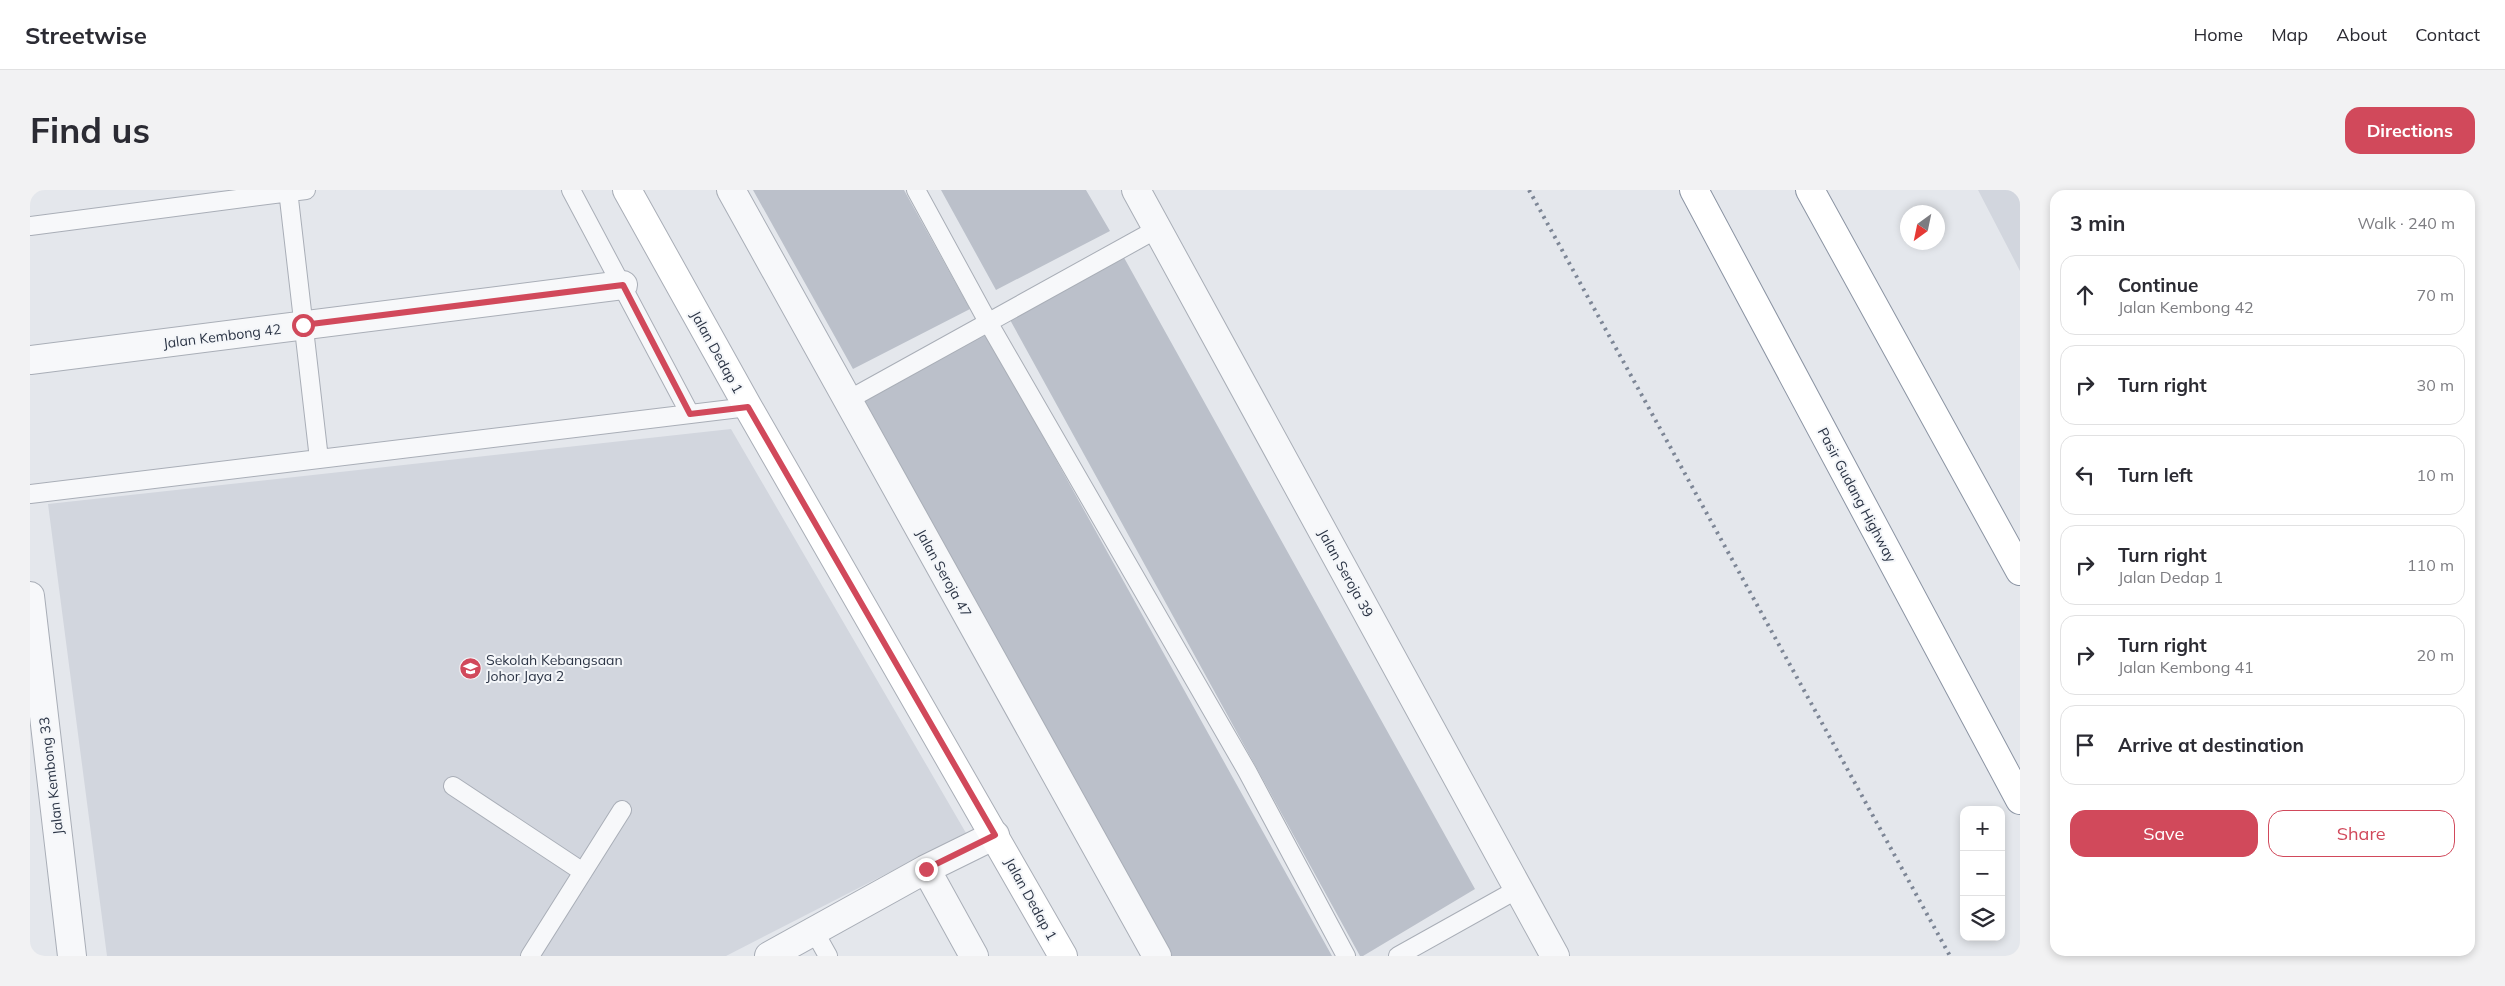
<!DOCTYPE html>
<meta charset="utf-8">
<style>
:root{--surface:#fff;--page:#f2f2f3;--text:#2b2b33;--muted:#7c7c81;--line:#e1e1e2;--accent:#d1495b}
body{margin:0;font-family:Mulish,sans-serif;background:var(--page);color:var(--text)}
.controls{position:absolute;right:15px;bottom:15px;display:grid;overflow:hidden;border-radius:10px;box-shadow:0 2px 8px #0003}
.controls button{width:45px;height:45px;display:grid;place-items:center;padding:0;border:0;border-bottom:1px solid var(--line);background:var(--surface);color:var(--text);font:25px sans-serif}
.compass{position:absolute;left:1870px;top:15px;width:45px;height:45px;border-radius:50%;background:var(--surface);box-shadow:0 2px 8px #0003;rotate:213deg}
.stop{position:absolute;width:15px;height:15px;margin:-11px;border:4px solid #d1495b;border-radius:50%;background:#fff}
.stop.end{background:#d1495b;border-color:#fff;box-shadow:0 1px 5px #0008}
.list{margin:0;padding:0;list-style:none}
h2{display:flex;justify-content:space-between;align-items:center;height:65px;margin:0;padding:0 20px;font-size:21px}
h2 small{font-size:16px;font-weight:400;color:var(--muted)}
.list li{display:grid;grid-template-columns:32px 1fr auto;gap:15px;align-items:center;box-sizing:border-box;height:80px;margin:0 10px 10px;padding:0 10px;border:1px solid var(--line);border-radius:15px}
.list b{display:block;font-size:19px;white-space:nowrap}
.list p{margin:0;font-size:16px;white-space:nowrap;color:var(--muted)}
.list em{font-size:16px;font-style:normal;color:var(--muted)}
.actions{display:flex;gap:10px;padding:15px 20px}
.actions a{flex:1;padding:11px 0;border:1px solid var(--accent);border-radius:15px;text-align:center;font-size:18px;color:var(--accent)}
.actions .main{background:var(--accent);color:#fff}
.icon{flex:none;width:28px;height:28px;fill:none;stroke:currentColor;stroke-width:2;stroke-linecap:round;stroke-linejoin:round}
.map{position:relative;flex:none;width:1990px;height:766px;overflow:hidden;border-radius:15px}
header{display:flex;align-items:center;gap:30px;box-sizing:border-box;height:70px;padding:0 25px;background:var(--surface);border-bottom:1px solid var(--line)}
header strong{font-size:24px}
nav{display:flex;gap:28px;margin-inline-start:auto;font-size:18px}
.intro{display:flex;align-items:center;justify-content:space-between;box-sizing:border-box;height:120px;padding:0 30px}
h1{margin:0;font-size:35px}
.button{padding:12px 22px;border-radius:15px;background:var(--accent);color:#fff;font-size:18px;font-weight:700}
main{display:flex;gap:30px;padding:0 30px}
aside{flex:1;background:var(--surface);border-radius:15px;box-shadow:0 2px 8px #0003}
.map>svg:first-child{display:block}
.built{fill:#d2d6de}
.building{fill:#bbc0ca}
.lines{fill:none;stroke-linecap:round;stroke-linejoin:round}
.lane-casing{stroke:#a9aeb7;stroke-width:20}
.street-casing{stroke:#a9aeb7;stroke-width:30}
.secondary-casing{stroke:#a9aeb7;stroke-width:30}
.highway-casing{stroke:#8b94a3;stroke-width:30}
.lane{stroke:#f7f8fa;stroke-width:18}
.street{stroke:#f7f8fa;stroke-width:28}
.secondary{stroke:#fff;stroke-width:28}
.highway{stroke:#fff;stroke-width:28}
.rail{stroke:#7d8696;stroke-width:4;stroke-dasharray:2.5 5;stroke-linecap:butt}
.route{stroke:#d1495b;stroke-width:6}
.labels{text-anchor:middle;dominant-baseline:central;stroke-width:4;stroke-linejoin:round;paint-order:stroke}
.street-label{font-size:14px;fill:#2b3445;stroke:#f4f6f9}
.poi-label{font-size:14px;fill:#2b3445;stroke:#f4f6f9;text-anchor:start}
</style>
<header>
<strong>Streetwise</strong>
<nav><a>Home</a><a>Map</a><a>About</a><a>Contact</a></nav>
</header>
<div class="intro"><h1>Find us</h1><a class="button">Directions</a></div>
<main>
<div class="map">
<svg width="1990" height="766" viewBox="0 0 1990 766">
<rect width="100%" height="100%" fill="#e4e7ec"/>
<!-- built -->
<path class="built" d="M1948 0H1990V81Z
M701 239 936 643 696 766H77L18 314Z"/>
<!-- building -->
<path class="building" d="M723 0H874L940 119 823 179Z
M911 0H1056L1080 41 966 100Z
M1092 64 1445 699 1333 766H1330L979 128Z
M955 142 1302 766H1141L834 211Z"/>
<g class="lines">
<defs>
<path id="lane" d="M258 0 289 269
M541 0 660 224
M886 0 958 132 1217 581 1316 766
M0 36 276 0
M818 210 1127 39
M0 304 718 217
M423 596 553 682
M784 741 798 766
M500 766 592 620
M1368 766 1488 699"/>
<path id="street" d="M701 0 1127 766
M1106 0 1525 766
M0 170 593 95
M0 406 42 766
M896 679 944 766
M739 766 896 679 965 645"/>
<path id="secondary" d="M597 0 718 217 1033 766"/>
<path id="highway" d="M1664 0 1990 610
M1780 0 1990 381"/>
</defs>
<!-- lane casing -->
<use href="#lane" class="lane-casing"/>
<!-- street casing -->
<use href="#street" class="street-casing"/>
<!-- secondary casing -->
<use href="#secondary" class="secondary-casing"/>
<!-- highway casing -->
<use href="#highway" class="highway-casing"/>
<!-- lane -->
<use href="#lane" class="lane"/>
<!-- street -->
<use href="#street" class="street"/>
<!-- secondary -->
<use href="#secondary" class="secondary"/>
<!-- highway -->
<use href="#highway" class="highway"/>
<!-- rail -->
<path class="rail" d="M1499 0 1920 766"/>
</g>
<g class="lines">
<!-- route -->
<path class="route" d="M273 135 593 95 660 224 718 217 965 645 896 679"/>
</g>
<!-- icons -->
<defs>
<symbol id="school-disc" viewBox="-11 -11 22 22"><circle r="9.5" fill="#d1495b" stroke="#f4f6f9"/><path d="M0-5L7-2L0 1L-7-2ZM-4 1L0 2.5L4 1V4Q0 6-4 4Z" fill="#fff"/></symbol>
</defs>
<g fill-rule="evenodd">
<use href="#school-disc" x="428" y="466" width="25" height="25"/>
</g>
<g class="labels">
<!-- street labels -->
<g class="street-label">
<text transform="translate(192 146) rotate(-7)">Jalan Kembong 42</text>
<text transform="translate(687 162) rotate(61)">Jalan Dedap 1</text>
<text transform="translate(1827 305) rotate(62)">Pasir Gudang Highway</text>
<text transform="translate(914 383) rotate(61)">Jalan Seroja 47</text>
<text transform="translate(1316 383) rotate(61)">Jalan Seroja 39</text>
<text transform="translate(21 586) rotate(-97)">Jalan Kembong 33</text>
<text transform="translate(1001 709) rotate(61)">Jalan Dedap 1</text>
</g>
<!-- poi labels -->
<g class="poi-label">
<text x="456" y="470">Sekolah Kebangsaan<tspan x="456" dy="16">Johor Jaya 2</tspan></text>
</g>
</g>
</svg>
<div class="controls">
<button>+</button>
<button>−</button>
<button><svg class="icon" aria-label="layers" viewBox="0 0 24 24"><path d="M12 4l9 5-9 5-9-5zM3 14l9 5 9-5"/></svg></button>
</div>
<svg class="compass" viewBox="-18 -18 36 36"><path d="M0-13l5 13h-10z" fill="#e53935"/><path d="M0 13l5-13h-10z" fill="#7c7c81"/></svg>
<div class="stop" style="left:273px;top:135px"></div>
<div class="stop end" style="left:896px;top:679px"></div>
</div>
<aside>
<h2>3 min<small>Walk · 240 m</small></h2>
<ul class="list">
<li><svg class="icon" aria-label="ahead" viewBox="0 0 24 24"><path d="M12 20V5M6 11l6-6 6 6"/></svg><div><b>Continue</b><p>Jalan Kembong 42</p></div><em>70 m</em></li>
<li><svg class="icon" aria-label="right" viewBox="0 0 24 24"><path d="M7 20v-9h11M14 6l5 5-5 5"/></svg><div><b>Turn right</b></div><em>30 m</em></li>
<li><svg class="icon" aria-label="left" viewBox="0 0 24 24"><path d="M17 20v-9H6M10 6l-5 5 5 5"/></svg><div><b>Turn left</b></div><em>10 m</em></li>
<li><svg class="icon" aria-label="right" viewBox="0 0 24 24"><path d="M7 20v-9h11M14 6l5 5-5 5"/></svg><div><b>Turn right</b><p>Jalan Dedap 1</p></div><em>110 m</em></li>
<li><svg class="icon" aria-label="right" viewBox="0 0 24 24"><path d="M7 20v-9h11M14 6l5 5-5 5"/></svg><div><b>Turn right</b><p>Jalan Kembong 41</p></div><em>20 m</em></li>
<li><svg class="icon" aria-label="arrive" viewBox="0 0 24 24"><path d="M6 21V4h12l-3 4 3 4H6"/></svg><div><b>Arrive at destination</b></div></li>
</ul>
<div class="actions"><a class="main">Save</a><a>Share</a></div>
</aside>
</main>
